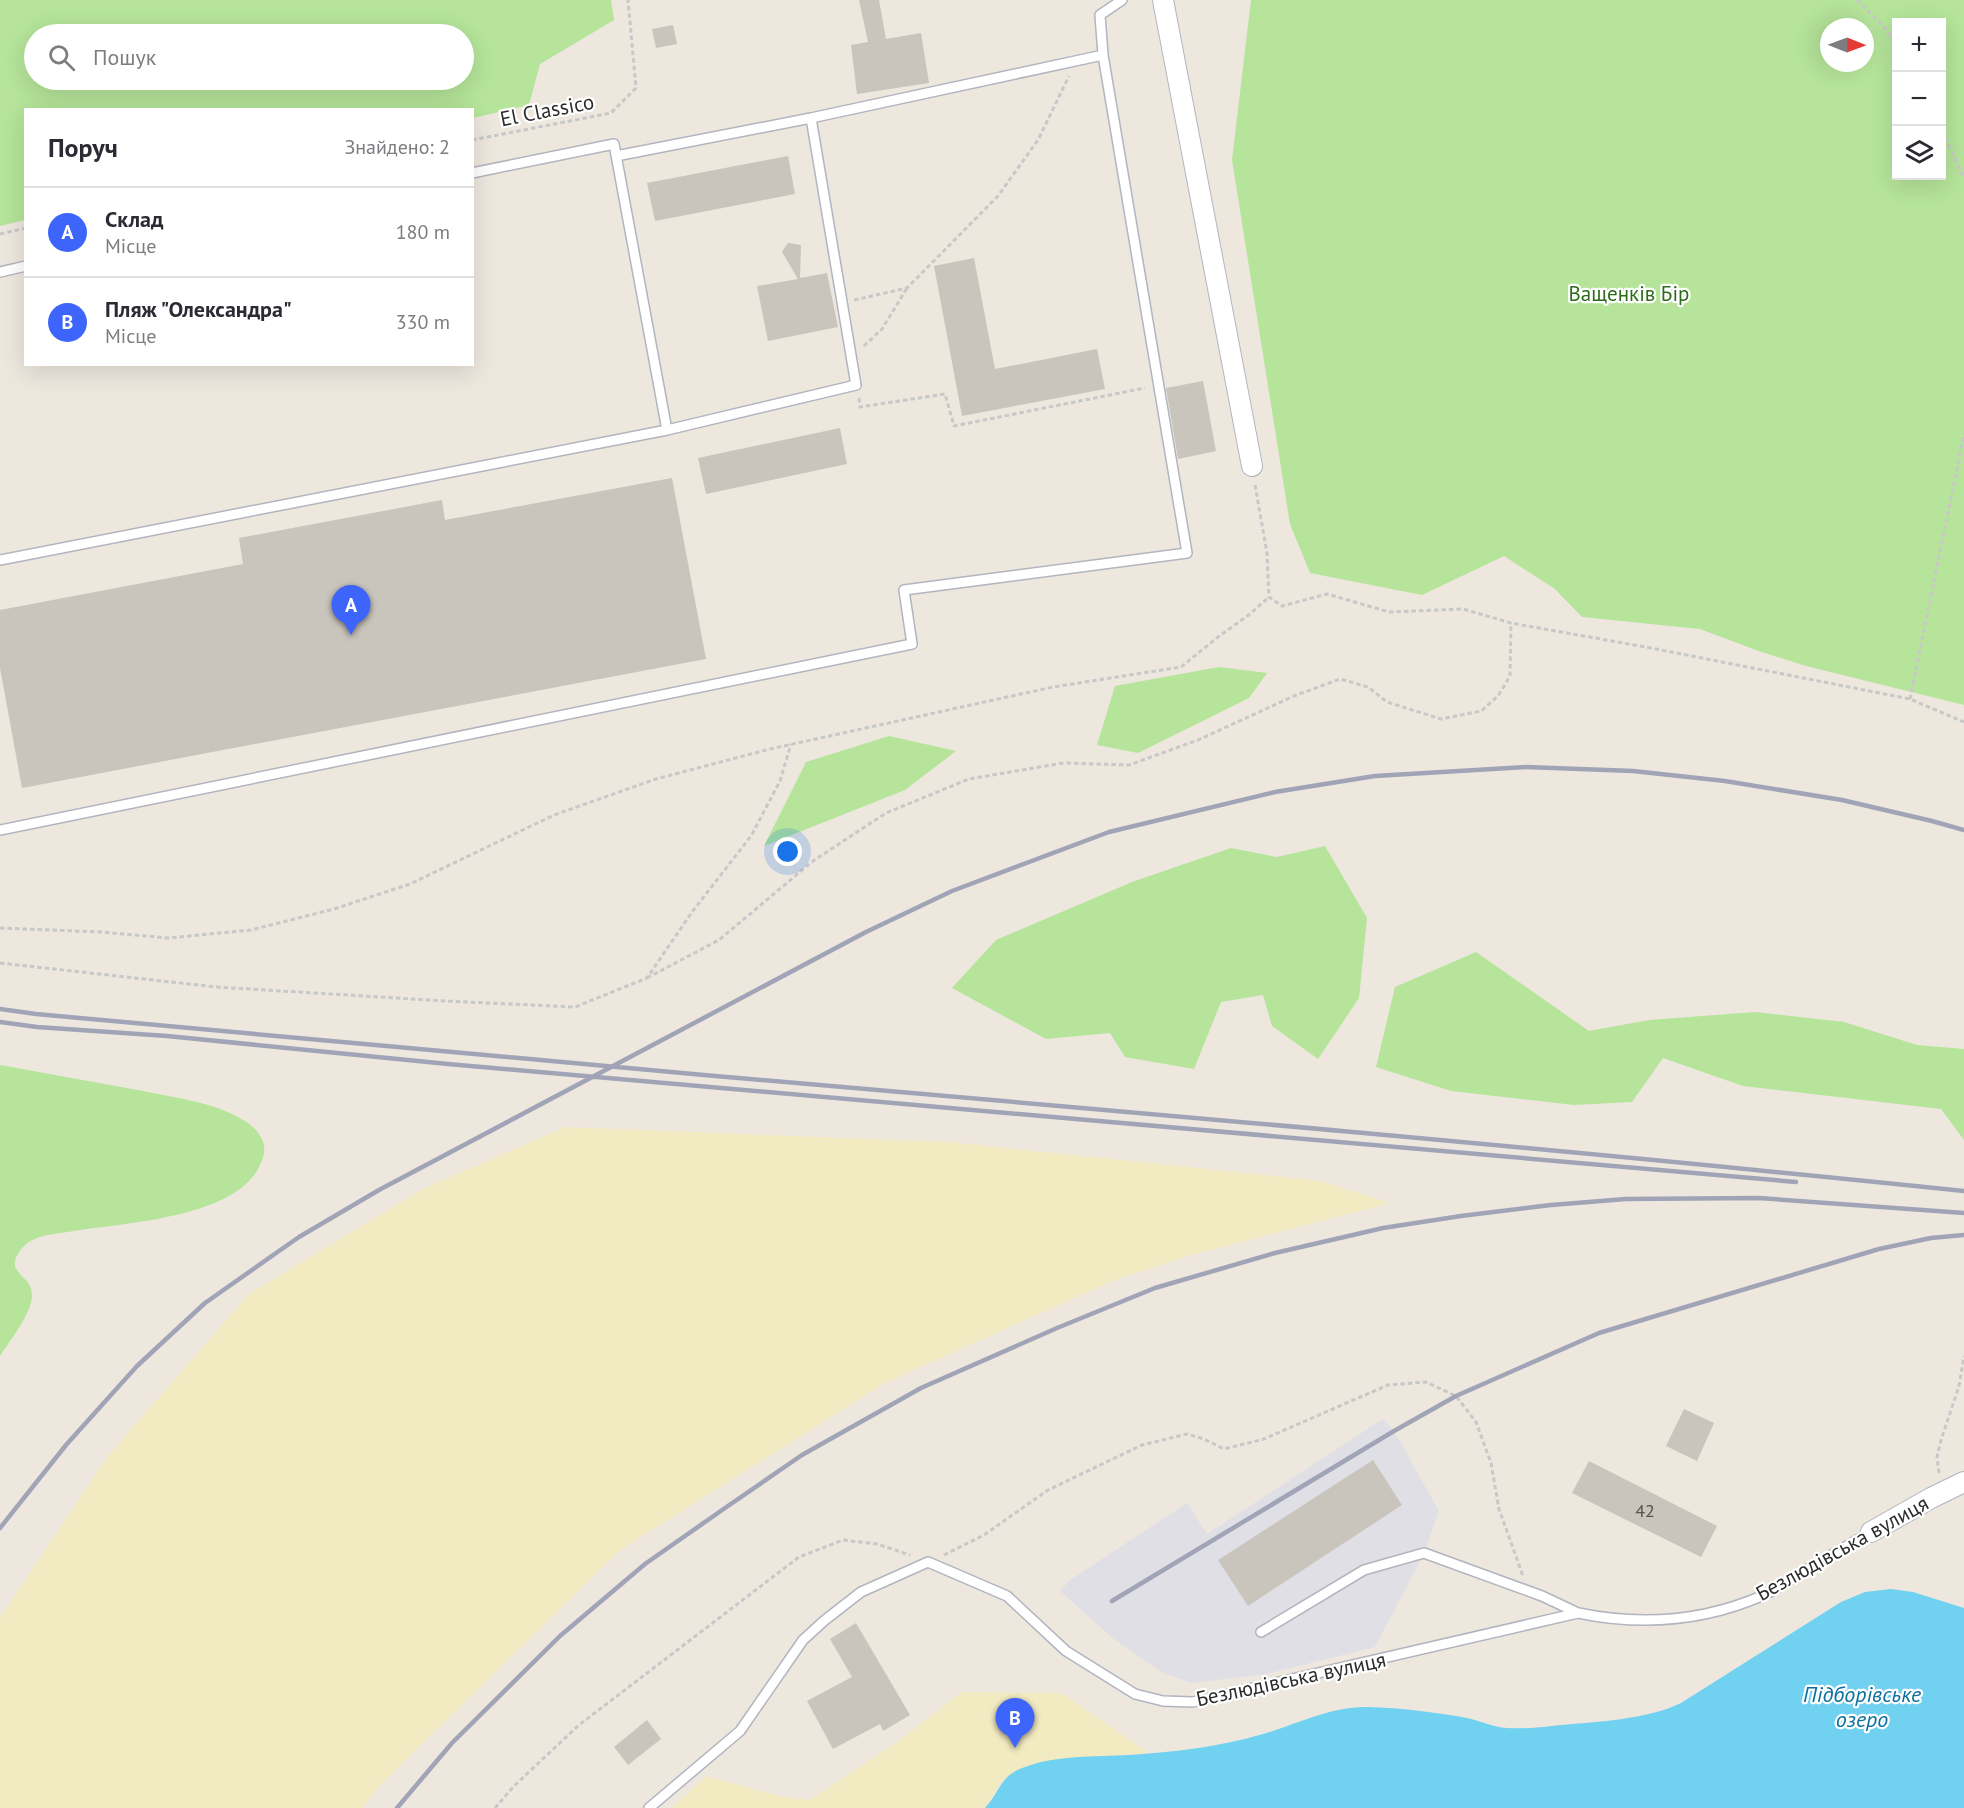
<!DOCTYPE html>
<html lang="uk">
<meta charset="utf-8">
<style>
:root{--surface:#fff;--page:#f2f2f3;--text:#2b2b33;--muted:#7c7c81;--line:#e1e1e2;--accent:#3d65fb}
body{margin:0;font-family:"PT Sans",sans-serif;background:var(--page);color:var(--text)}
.controls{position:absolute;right:18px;top:18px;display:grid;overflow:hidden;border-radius:0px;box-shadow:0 6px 24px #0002}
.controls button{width:54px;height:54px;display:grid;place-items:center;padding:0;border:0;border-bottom:2px solid var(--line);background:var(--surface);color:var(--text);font:30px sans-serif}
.compass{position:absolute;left:1820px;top:18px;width:54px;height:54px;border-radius:50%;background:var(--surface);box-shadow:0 6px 24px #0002;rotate:91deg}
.you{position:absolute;left:788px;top:852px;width:21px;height:21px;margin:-15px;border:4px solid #fff;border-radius:50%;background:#1a73e8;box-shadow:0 0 0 9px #1a73e833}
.badge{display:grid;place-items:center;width:39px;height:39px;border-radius:50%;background:var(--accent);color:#fff;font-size:20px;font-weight:700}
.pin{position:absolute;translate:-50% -50px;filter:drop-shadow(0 2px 3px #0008)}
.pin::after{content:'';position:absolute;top:32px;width:21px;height:18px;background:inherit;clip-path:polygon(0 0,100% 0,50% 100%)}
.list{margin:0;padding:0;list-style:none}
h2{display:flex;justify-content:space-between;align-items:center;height:78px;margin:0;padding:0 24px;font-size:26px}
h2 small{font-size:20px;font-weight:400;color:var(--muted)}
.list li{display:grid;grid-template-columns:39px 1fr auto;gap:18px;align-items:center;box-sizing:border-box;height:90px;padding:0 24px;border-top:2px solid var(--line)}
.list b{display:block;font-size:22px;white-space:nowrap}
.list p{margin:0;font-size:20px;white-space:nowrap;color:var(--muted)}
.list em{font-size:20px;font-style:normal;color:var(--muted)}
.icon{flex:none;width:33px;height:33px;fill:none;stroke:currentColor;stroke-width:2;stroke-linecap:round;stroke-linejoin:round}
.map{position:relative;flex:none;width:1964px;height:1808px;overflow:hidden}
.search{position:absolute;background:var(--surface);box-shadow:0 6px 24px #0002;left:24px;top:24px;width:450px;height:66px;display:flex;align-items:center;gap:15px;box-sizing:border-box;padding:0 21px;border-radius:33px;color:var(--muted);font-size:22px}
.panel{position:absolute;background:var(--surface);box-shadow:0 6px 24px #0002;left:24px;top:108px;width:450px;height:258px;border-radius:0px}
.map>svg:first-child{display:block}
.industrial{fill:#e0dfe6}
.green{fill:#b5e49a;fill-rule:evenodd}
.sand{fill:#f2eac1}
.water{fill:#71d1f0}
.building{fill:#c9c5bc}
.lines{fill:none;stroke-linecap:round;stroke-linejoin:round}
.lane-casing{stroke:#b2b5bf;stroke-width:12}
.street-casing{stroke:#b2b5bf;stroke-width:22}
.path{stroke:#c8c8c8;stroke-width:3;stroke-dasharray:4.5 3;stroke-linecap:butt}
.lane{stroke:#fff;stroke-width:9}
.street{stroke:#fff;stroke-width:20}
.rail{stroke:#a0a4b6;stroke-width:4.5}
.labels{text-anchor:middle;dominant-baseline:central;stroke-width:4.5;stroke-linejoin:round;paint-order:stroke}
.number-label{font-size:18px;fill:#535250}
.street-label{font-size:21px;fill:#2c2c2c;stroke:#fff}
.park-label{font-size:21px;fill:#2d6b1a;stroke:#fff}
.water-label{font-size:22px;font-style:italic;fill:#0c709f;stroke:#fff}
</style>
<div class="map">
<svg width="1964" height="1808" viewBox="0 0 1964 1808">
<rect width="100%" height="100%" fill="#ede7de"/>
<!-- industrial -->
<path class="industrial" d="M1383 1419 1394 1431 1439 1511 1424 1553 1375 1647 1266 1674 1192 1683 1163 1673 1115 1640 1060 1591 1070 1580 1187 1503 1207 1534Z"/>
<!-- green -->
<path class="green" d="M0 0H611L614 20 540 64 529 105 473 118 472 110H26L25 220 0 226ZM34 34H464V80H34Z
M1251 0H1964V705L1806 666 1756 650 1700 629 1582 617 1555 589 1504 556 1422 595 1310 573 1290 524 1232 160ZM1942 22V176H1896V22ZM1829 27H1865V63H1829Z
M1219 667 1267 673 1249 698 1138 753 1097 745 1115 686Z
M889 736 956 751 905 790 764 846 806 762Z
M1325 846 1367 918 1359 998 1318 1059 1272 1026 1263 995 1221 1002 1194 1069 1125 1057 1110 1033 1046 1039 952 988 996 940 1132 882 1231 848 1277 857Z
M1476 952 1589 1031 1649 1020 1755 1012 1844 1022 1917 1045 1964 1049V1140L1941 1109 1743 1086 1663 1058 1632 1102 1574 1105 1451 1091 1376 1067 1395 987Z
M0 1065C48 1074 95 1082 143 1091 176 1098 214 1102 243 1120 251 1124 258 1131 262 1139 267 1150 263 1159 258 1169 231 1218 124 1223 74 1231 57 1234 35 1234 23 1247 0 1274 33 1273 32 1296 31 1315 10 1340 0 1356Z"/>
<!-- sand -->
<path class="sand" d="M565 1127 949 1142 1321 1181 1390 1203 1188 1256 1112 1281 885 1383 620 1550 381 1784 362 1808H0V1618L108 1456 249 1294 423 1189Z
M962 1692 1061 1693 1149 1753 1068 1759 1025 1767 1001 1782 985 1808H672L707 1776 782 1797 810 1800 896 1743Z"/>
<!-- water -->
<path class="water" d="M1891 1589 1913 1592 1964 1608V1808H985C1001 1791 999 1776 1025 1767 1057 1755 1095 1757 1129 1755 1174 1752 1220 1747 1263 1734 1298 1724 1331 1706 1368 1707 1401 1708 1435 1712 1467 1718 1481 1721 1493 1727 1507 1728 1525 1729 1544 1727 1561 1725 1597 1722 1649 1719 1681 1703L1841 1602 1865 1592Z"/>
<!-- building -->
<path class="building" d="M859 0H879L886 39 921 33 929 83 857 94 851 45 868 42Z
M673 25 677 44 656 48 652 29Z
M788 156 795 194 655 221 647 183Z
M788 243 801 245 800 278 827 273 838 327 768 341 757 286 798 279 782 252Z
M974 258 995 369 1097 349 1105 389 962 416 934 266Z
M1203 381 1216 451 1178 459 1166 388Z
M840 428 847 464 706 494 698 458Z
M672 478 706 659 22 788 0 668V610L243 564 239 538 442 500 445 520Z
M1684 1409 1714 1423 1697 1461 1666 1446Z
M1373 1460 1402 1505 1248 1606 1218 1560Z
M1589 1461 1717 1526 1701 1557 1572 1493Z
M856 1623 910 1715 883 1731 880 1724 833 1749 807 1701 852 1677 830 1639Z
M647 1720 661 1739 628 1765 614 1747Z"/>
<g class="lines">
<defs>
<path id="lane" d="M1103 55 1100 15 1122 0
M616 156 811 118 856 385 667 430
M0 272 26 266
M0 560 667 430 614 144 472 173
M0 830 912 644 904 590 1187 553 1103 55 811 118
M1261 1632 1364 1570 1424 1553 1542 1596 1578 1613
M649 1808 740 1731 803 1640 825 1620 861 1592 928 1562 1007 1596 1066 1651 1135 1694 1163 1701 1193 1702 1578 1613C1641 1626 1705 1621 1764 1595 1776 1590 1788 1581 1799 1574 1823 1560 1847 1546 1871 1532"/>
<path id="street" d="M1163 0 1252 466
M1871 1532 1931 1498 1964 1482"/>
</defs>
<!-- lane casing -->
<use href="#lane" class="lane-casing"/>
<!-- street casing -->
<use href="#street" class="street-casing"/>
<!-- path -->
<path class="path" d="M1857 0 1887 30 1896 47
M1942 131 1964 178
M472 140 611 113 636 88 628 0
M0 234 26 228
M854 300 907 288 998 196 1038 140 1069 76
M864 346 882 329 907 288
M859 398 860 407 945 394 954 426 1145 388
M1255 485 1267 553 1269 597 1282 606 1327 594 1389 612 1463 609 1511 623 1651 648 1910 699 1964 722
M1910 699 1964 434
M0 928 101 932 168 938 251 930 334 909 410 884 554 815 656 779 770 749 1053 687 1181 667 1218 637 1250 614 1269 597
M0 963 216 987 445 1001 575 1007 647 978 692 912 751 836 780 781 791 744
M647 978 719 940 813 861 886 813 969 779 1064 763 1129 765 1198 740 1294 696 1340 679 1368 687 1387 702 1441 719 1481 711 1498 696 1510 676 1511 623
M1939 1473 1937 1457 1941 1440 1959 1386 1964 1356
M944 1555 984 1535 1048 1490 1142 1445 1187 1434 1204 1439 1224 1449 1264 1439 1388 1385 1426 1382 1456 1396 1476 1422 1491 1463 1499 1509 1523 1576
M495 1808 514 1786 579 1725 799 1557 843 1540 877 1544 910 1555"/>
<!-- lane -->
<use href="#lane" class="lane"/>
<!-- street -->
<use href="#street" class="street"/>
<!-- rail -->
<path class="rail" d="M0 1009 36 1014C263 1034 488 1056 715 1076 1131 1112 1548 1148 1964 1191
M0 1022 37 1027 167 1036 448 1064 1796 1182
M0 1528 66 1445 137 1366 205 1303 299 1237 379 1190 866 932 952 891 1109 832 1275 792 1375 776 1526 767 1633 771 1725 781 1842 800 1932 821 1964 830
M1112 1601 1394 1431 1456 1396 1599 1333 1879 1249 1931 1238 1964 1235
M397 1808 452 1743 560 1636 645 1564 725 1508 802 1455 921 1388 1057 1328 1155 1288 1275 1253 1383 1228 1461 1216 1551 1205 1626 1199 1759 1198 1964 1213"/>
</g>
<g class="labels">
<!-- number labels -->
<g class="number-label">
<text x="1645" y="1510">42</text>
</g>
<!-- street labels -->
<g class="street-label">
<text transform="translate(547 110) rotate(-11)">El Classico</text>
<text transform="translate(1842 1548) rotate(-29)">Безлюдівська вулиця</text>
<text transform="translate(1291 1679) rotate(-12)">Безлюдівська вулиця</text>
</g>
<!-- park labels -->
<g class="park-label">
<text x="1629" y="293">Ващенків Бір</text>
</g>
<!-- water labels -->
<g class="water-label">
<text x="1862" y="1694">Підборівське<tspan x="1862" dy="25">озеро</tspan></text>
</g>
</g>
</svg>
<div class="controls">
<button>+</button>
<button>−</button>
<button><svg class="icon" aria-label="layers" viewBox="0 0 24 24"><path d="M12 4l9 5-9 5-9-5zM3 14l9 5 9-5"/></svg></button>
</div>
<svg class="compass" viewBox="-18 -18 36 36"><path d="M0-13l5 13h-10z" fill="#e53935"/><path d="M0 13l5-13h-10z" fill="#7c7c81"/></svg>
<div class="you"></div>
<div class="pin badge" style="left:351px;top:635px">A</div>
<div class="pin badge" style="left:1015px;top:1748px">B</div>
<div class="search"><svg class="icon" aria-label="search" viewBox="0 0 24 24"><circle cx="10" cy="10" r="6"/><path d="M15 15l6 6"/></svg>Пошук</div>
<section class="panel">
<h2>Поруч<small>Знайдено: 2</small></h2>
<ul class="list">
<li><span class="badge">A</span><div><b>Склад</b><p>Місце</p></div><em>180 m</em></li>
<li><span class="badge">B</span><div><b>Пляж &quot;Олександра&quot;</b><p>Місце</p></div><em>330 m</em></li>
</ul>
</section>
</div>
